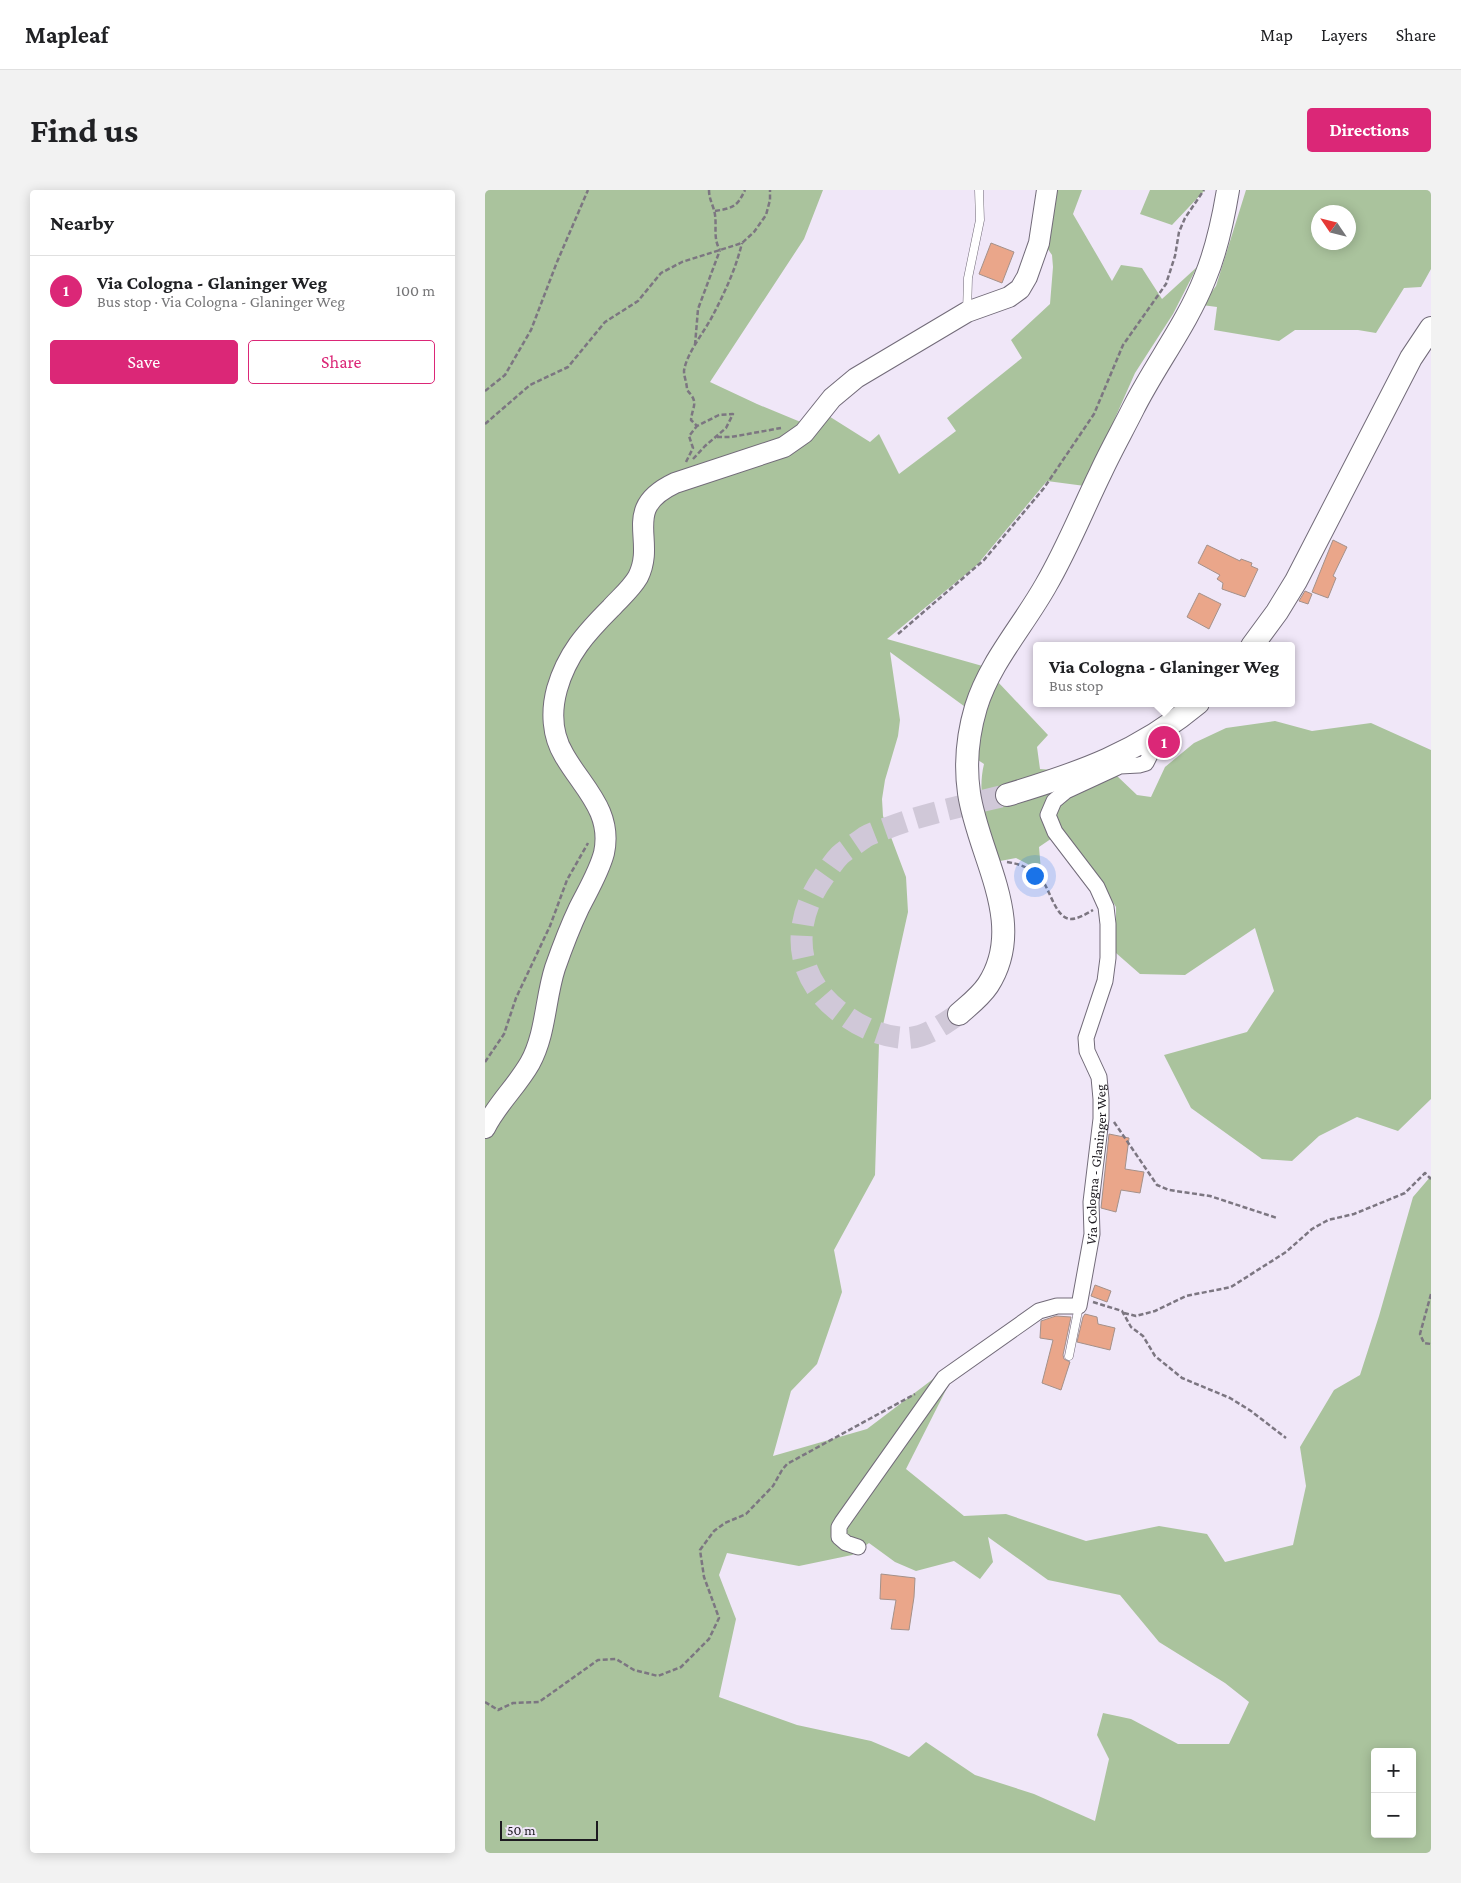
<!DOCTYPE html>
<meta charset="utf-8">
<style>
:root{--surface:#fff;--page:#f2f2f2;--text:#202124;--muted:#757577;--line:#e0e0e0;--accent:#db2777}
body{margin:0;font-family:"Crimson Pro",serif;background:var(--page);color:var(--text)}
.controls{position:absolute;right:15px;bottom:15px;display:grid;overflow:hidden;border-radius:5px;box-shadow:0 2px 12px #0003}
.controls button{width:45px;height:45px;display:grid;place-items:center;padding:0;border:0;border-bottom:1px solid var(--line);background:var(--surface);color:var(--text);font:25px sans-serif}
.compass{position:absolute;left:826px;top:15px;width:45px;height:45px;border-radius:50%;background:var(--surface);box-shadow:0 2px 12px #0003;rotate:305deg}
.scale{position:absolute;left:15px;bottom:12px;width:98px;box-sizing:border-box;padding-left:5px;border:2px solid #1d1a20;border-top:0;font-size:14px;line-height:18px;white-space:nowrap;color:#1d1a20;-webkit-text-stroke:4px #f0e7f8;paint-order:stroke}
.you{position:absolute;left:549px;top:685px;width:18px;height:18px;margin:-12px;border:4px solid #fff;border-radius:50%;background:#1a73e8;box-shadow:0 0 0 8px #1a73e833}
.badge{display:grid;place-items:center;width:32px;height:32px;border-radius:50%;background:var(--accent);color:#fff;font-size:16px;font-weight:700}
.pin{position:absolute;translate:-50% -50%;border:2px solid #fff;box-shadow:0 1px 5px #0006}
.popup{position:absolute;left:548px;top:452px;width:262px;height:65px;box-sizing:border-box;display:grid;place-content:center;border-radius:5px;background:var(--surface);filter:drop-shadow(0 1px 4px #0005);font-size:16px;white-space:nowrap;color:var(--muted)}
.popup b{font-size:19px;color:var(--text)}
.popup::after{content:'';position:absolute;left:50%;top:100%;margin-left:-10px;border:10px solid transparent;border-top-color:var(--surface)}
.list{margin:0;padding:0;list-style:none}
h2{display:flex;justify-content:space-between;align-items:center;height:65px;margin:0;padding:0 20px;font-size:21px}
h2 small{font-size:16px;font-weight:400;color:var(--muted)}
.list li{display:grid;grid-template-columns:32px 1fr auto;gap:15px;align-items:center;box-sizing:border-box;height:70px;padding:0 20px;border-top:1px solid var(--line)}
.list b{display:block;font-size:19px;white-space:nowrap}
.list p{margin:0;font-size:16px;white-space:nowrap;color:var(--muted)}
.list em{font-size:16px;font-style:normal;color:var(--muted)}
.actions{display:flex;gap:10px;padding:15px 20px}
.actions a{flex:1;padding:11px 0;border:1px solid var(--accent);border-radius:5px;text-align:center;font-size:18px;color:var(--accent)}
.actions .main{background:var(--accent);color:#fff}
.map{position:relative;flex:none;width:946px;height:1663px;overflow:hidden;border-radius:5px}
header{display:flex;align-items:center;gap:30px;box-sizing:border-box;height:70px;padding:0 25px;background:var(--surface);border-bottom:1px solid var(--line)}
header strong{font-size:24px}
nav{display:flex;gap:28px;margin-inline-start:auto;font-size:18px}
.intro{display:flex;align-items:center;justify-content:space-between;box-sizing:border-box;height:120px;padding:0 30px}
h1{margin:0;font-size:35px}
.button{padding:12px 22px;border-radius:5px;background:var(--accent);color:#fff;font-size:18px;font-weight:700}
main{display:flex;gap:30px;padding:0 30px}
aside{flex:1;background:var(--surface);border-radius:5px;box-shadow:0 2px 12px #0003}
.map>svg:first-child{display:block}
.green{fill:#aac39d;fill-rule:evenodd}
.building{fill:#eaa68a;stroke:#a4918a}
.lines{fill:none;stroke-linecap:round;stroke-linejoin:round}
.secondary-tunnel{stroke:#d0c8d8;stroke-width:22;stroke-dasharray:22 11;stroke-linecap:butt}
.service-casing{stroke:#726b79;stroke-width:9}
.minor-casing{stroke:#726b79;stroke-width:17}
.tertiary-casing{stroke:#726b79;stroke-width:22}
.secondary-casing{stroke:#726b79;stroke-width:24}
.path{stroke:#7c7681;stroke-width:2.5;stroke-dasharray:5 2.5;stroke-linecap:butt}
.service{stroke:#fff;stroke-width:8}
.minor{stroke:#fff;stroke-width:15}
.tertiary{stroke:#fff;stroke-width:20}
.secondary{stroke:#fff;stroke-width:22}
.labels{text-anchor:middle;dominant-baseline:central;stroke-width:5;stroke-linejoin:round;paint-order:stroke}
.street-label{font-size:14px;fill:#1d1a20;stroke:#f0e7f8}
</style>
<header>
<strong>Mapleaf</strong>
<nav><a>Map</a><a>Layers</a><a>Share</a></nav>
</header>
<div class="intro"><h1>Find us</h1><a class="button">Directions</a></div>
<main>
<aside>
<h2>Nearby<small></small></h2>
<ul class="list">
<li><span class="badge">1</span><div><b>Via Cologna - Glaninger Weg</b><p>Bus stop · Via Cologna - Glaninger Weg</p></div><em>100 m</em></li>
</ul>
<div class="actions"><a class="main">Save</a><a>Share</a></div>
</aside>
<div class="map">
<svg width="946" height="1663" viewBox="0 0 946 1663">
<rect width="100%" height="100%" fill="#f0e7f8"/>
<!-- green -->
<path class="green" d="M0 0H338L319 49 225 192 272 214 318 233 331 218 385 252 394 244 414 284 471 241 462 228 537 168 526 150 565 114 568 77 567 65 558 52 571 0H597L588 24 627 91 636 75 657 78 677 109 712 77 688 124 650 183 600 296 562 291 492 375 402 449 501 477 483 519 405 462 415 530 413 546 400 590 397 609 398 626 421 687 423 722 394 853 390 985 349 1060 357 1102 332 1174 306 1201 288 1266 382 1239 456 1183 465 1192 421 1279 479 1326 521 1324 601 1351 674 1336 722 1344 740 1372 808 1355 821 1296 815 1257 849 1200 875 1185 894 1126 928 1007 946 986V1663H0ZM503 1347 563 1390 635 1405 674 1452 740 1493 764 1512 744 1554H693L646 1529 618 1523 612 1545 624 1569 610 1631 549 1604 490 1585 441 1552 424 1567 386 1551 312 1535 234 1507 251 1429 234 1385 242 1363 314 1376 367 1365 384 1353 410 1372 431 1381 469 1371 495 1389 508 1372ZM890 1562H927V1644H890Z
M665 0H720L687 35 655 24Z
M761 0H946V79L936 97 919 98 891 143 873 140H810L794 151 729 140 732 117 717 115 731 96ZM834 22H864V52H834Z
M512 491 563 545 552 557 555 579 631 585 652 605 666 607 680 577 709 553 741 538 790 531 827 541 886 533 946 560V909L913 941 872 927 834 946 807 971 777 969 706 918 679 865 762 842 789 801 770 738 700 785 655 784 631 763V717L608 679 576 642 554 657 556 681 531 668 515 671C503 640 491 607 499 574L490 568 494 544Z"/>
<!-- building -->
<path class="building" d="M506 53 529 62 517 93 494 84Z
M848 350 862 357 848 386 851 388 843 408 827 402Z
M722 355 755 371 756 369 767 373 766 376 773 379 760 407 737 399 738 393 732 389 735 385 713 373Z
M820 401 827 404 823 414 814 411Z
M714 403 736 414 724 439 702 427Z
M624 944 644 948 640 979 659 982 655 1003 636 1000 631 1022 616 1018Z
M610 1095 626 1101 622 1112 606 1106Z
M600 1124 612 1127 613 1134 630 1138 625 1160 592 1152 598 1127Z
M571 1126 586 1127 578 1165 579 1169 585 1172 576 1200 557 1193 568 1150 555 1148 556 1131Z
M396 1384 430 1388 429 1407 424 1440 406 1439 411 1410 395 1409Z"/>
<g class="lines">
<!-- secondary-tunnel -->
<path class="secondary-tunnel" d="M474 824C458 834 442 847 423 848 402 848 379 839 362 827 310 793 303 736 339 686 344 679 349 671 355 665 362 659 372 653 380 647 387 643 397 640 405 637 442 623 482 615 522 605"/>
<defs>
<path id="service" d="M482 122 483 88 495 30 494 0
M584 1166 594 1116"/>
<g id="minor">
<path id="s1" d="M373 1357 361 1353 354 1347V1337L357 1332 459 1188 554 1121 572 1116H594L607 1044 606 1012 616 929V909L614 887 602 861 601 848 620 791 623 768V734L621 717 612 697 570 642 563 625 569 611 581 601 635 576 654 575 661 573 665 565 658 553"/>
</g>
<path id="tertiary" d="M0 938C12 914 32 896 45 873 61 844 60 809 70 778 77 758 85 737 94 718 103 700 114 682 119 663 128 621 97 597 79 565 67 545 66 521 72 499 82 464 101 443 126 418 135 408 146 399 153 387 172 349 135 319 190 293L299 257 319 243 347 208 371 188 482 122 524 107 535 99 542 87 554 53 562 0"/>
<path id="secondary" d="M767 456 792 422 811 391 926 168 946 138
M522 605C595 583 653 563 713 513
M474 824C484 815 495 807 503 795 543 733 493 666 484 603 480 575 483 544 491 517 505 472 538 436 561 395 582 359 597 321 615 284 625 262 637 241 648 219 670 175 702 134 720 88 732 59 738 30 743 0"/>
</defs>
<!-- service casing -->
<use href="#service" class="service-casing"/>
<!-- minor casing -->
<use href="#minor" class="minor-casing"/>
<!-- tertiary casing -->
<use href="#tertiary" class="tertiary-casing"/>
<!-- secondary casing -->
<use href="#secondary" class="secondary-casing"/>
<!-- path -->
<path class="path" d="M224 0C224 8 227 13 229 20 233 34 227 47 235 60
M230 21C248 18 252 17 260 0
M210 155 213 119 235 60
M0 201 20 185 46 140 72 72 103 0
M0 234 45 195 83 177 120 132 153 111 176 83 197 72 257 53 269 42 281 25 285 10V0
M232 247H246L296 238
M208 269 220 256 241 238 248 224 234 225 212 236 206 230C208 214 214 213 202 200 202 193 199 187 199 181 201 164 220 141 228 125 240 102 251 78 257 53
M201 272 208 258 204 246 212 236
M413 444 499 370 559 298 609 224 638 155 681 94 690 66 694 42 700 28 719 0
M522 672C536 674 548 679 557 690 565 700 571 729 586 729 593 729 601 724 608 720
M0 872 19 844 31 808 65 736 82 690 103 653
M629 932 672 995 684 1000 725 1006 792 1028
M946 1104 935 1144 939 1153 946 1154
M608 1112 637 1121 646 1137 658 1146 670 1166 697 1188 745 1208 766 1221 801 1248
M639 1123 651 1126 670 1121 701 1106 746 1097 801 1062 827 1039 843 1030 869 1024 920 1003 940 983 946 989
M0 1512 13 1520 28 1513 54 1512 113 1470 131 1469 149 1480 173 1486 196 1477 224 1449 234 1428 219 1387 215 1360 229 1341 240 1333 261 1324 288 1296 297 1280 302 1274 430 1204"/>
<!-- service -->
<use href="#service" class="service"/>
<!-- minor -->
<use href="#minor" class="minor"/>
<!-- tertiary -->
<use href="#tertiary" class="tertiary"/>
<!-- secondary -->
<use href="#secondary" class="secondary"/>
</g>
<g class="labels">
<!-- street labels -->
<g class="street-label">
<text stroke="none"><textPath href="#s1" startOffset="514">Via Cologna - Glaninger Weg</textPath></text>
</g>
</g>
</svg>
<div class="controls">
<button>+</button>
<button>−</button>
</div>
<svg class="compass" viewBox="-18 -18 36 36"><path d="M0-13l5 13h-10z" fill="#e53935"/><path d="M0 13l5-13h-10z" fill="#757577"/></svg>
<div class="scale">50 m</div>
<div class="you"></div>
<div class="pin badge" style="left:679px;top:552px">1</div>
<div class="popup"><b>Via Cologna - Glaninger Weg</b>Bus stop</div>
</div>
</main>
